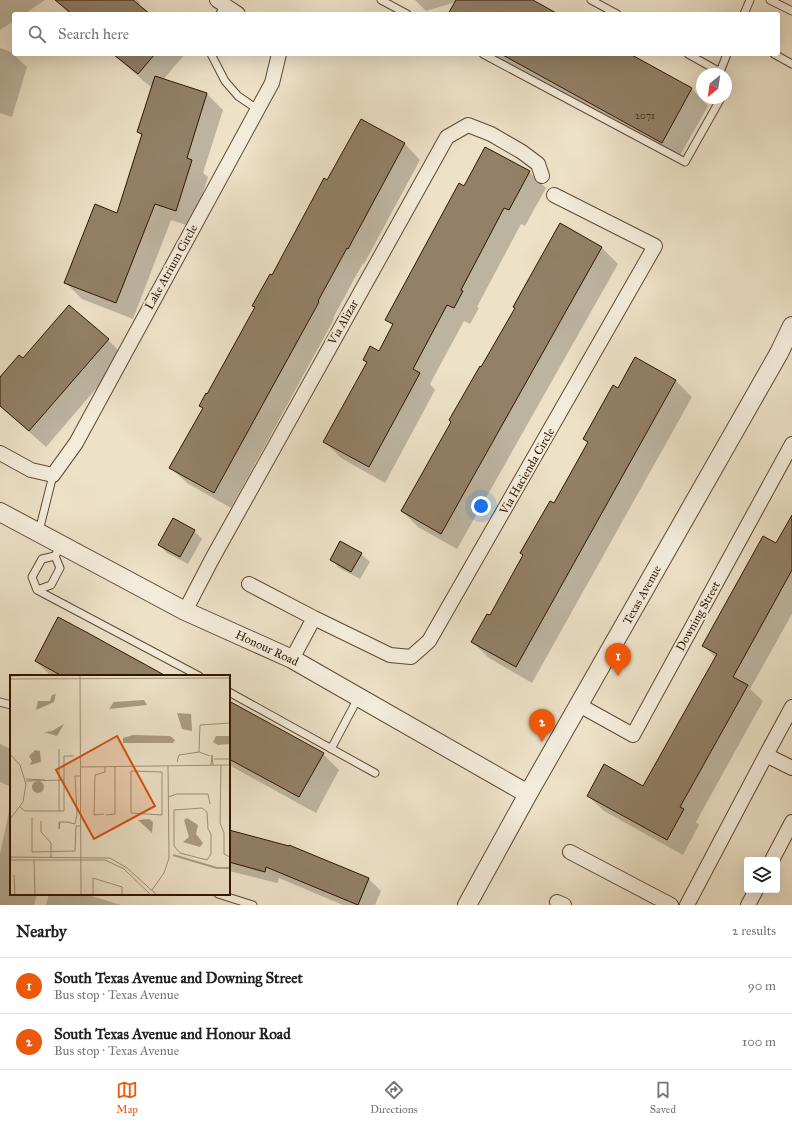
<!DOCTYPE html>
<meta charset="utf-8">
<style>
:root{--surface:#fff;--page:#f6f6f6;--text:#202124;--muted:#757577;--line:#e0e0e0;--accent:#ea580c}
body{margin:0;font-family:"IM FELL Great Primer",serif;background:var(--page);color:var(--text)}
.controls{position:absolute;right:12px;bottom:12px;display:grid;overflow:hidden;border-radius:4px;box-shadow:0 4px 16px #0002}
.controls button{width:36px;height:36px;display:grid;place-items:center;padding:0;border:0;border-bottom:1px solid var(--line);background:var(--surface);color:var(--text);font:20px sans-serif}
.compass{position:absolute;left:696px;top:68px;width:36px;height:36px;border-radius:50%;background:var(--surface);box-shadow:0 4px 16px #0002;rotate:209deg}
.you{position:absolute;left:481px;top:506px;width:14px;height:14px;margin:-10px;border:3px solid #fff;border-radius:50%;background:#1a73e8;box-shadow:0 0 0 6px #1a73e833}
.badge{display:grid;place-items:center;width:26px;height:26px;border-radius:50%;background:var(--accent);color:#fff;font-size:13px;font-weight:700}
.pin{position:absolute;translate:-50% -33px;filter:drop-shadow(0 1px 2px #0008)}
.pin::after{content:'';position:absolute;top:21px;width:14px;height:12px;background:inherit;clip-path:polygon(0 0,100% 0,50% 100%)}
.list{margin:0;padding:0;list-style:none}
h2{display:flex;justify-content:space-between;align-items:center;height:52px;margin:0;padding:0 16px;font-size:17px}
h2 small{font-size:13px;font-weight:400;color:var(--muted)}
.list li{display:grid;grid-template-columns:26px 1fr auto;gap:12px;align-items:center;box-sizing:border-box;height:56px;padding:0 16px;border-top:1px solid var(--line)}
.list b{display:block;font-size:15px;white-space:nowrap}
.list p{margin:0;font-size:13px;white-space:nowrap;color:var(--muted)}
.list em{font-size:13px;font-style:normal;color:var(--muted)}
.icon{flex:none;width:22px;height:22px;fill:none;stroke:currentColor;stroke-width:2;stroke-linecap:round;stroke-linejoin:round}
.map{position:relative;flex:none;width:792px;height:905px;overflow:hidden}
.search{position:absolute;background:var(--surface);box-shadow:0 4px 16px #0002;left:12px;right:12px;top:12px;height:44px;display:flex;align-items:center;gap:10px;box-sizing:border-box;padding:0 14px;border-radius:4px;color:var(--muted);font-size:15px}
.sheet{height:164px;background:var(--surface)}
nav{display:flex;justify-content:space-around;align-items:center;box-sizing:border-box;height:56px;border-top:1px solid var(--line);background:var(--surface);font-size:11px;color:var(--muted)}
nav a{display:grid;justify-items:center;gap:2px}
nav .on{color:var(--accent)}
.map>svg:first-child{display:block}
.shadow{fill:#0003}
.building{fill:#928068;stroke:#2f1601}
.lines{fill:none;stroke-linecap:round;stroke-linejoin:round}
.service-casing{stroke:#5e4933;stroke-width:9}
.minor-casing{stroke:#5e4933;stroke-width:16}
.tertiary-casing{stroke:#5e4933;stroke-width:20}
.service{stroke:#f3ecdb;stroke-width:7}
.minor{stroke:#f3ecdb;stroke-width:14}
.tertiary{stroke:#f3ecdb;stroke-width:18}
.labels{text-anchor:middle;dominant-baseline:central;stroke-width:4;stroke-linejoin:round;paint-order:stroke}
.number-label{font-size:10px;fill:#48301b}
.street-label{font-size:12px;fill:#2f1601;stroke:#f3ecdb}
.inset-river{fill:none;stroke:#ac9c84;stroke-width:2}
.inset-road{fill:none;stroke:#a19078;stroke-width:1}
.view{fill:#d6520b;fill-opacity:0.15;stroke:#d6520b;stroke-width:2}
.inset-edge{fill:none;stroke:#2f1601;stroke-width:2}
</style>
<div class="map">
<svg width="792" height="905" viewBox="0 0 792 905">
<rect width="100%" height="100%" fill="#ede1c8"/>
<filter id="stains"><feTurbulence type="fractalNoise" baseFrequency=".005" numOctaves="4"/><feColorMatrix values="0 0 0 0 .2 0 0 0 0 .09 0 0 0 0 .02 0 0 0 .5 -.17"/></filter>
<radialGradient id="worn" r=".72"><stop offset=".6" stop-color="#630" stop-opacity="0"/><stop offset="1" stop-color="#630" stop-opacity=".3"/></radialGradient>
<!-- shadow -->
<path class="shadow" d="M0 0H45L24 14H14V21L0 30Z
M55 0H137L140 3 138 5 148 14H70Z
M415 0H531L556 14H449L456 2 426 11Z
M0 48 11 52 27 67 12 117 0 113Z
M112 54H185L163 80 207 94 223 110 203 173 208 177 192 227 171 220 133 319 82 299 66 283 117 214 142 136 138 132 152 88Z
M489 54H628L692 89 708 106 678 159Z
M361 120 405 144 420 160 364 264 363 263 333 318 334 319 231 508 187 483 171 468 204 409 200 405 208 395 255 308 253 305 273 277Z
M529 172 546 188 525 226 521 224 477 307 479 308 470 324 464 321 430 384 435 390 385 483 341 458 325 442 368 364 364 360 379 352 393 326 386 319 464 188Z
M560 225 602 248 618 264 457 549 418 527 402 511 516 308Z
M108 340 124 356 46 447 0 406V379L23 359Z
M675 380 692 397 532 683 489 658 472 642 490 617 588 443 584 439 618 389Z
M792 517V614L750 689 763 701 696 822 699 825 683 855 604 811 588 796 644 787 716 658 704 646 777 545Z
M194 531 202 539 188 564 167 553 159 544Z
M361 554 370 562 360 579 339 568 331 559Z
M36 661 164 676H51Z
M229 703 323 754 339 770 316 813 229 765Z
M0 744 11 749V787L0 782Z
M11 802V894H37L34 905H0V854Z
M229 831 368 878 381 891 375 905H343L279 878 277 883 229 871Z
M49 894H85L121 905H46Z"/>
<!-- building -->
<path class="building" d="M55 0H133L150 14H72Z
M456 0H533L558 14H448Z
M113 54H155L138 74Z
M501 54H630L692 88 662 143Z
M155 76 207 93 187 158 192 160 176 211 155 204 116 303 64 283 95 204 117 213 142 134 137 132Z
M361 119 405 143 348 249 347 248 318 301 319 302 214 493 169 468 203 408 199 406 206 393 207 394 255 307 252 306 270 274 272 275 324 178 327 180Z
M485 147 530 171 509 210 504 208 461 290 463 291 454 308 447 305 413 369 420 373 369 467 323 442 367 362 363 360 370 346 379 351 393 324 385 320 459 183 464 186Z
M560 223 602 247 441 534 401 511 451 422 449 420 480 366 481 367 515 308 513 307Z
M69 305 109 339 29 431 0 406V377L19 355 23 358Z
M635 357 676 380 516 667 471 642 487 614 490 615 523 555 520 553 550 501 554 503 588 442 583 439 613 385 618 388Z
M792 515V570L733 677 748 685 680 807 684 809 667 840 587 796 604 764 643 786 717 654 702 646 763 536 776 543Z
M173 518 195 530 180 557 158 545Z
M340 541 362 553 351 572 330 560Z
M58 617 88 633 166 676H62L35 661Z
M229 701 324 753 299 797 229 759Z
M229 830 289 846V845L369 878 358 905 266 867 265 872 229 862Z"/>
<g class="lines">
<defs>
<path id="service" d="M381 0 407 14
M591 0 617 14
M770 0 792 11
M220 14 224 4
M744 14 750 0
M211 54 225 81 238 96 257 109
M483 54 685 162 721 98
M688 54 720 72
M774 54 792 64
M720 74V72L727 54
M39 531 53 475
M55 556 60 568 51 585 37 590 32 577 42 559 55 556 61 545
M37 590 199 676
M229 692 375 773
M0 702 11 705
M331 749 358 698
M218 894 253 905"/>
<path id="minor" d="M217 0 238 14
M0 453 31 470 53 475 76 443 272 83 279 54
M249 584 314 618
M185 611 212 559 447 137 468 125 491 134 522 152 538 164 542 176
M292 659 314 618 390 655 411 657 429 641 655 246 554 195
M579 705 633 735 792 444
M766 755 792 768
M570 852 671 905
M772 860 792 822
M557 902 564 905
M687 905 766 755 792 707
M748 905 756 890"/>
<path id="tertiary" d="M0 512 185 611 292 659 528 794
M467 905 528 794 779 353 792 326"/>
</defs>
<!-- service casing -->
<use href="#service" class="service-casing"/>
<!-- minor casing -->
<use href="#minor" class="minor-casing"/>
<!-- tertiary casing -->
<use href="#tertiary" class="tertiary-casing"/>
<!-- service -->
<use href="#service" class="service"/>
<!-- minor -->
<use href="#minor" class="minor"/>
<!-- tertiary -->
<use href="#tertiary" class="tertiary"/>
</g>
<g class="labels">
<!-- number labels -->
<g class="number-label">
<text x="645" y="116">2071</text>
</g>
<!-- street labels -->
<g class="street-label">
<text transform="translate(171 267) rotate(-61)">Lake Atrium Circle</text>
<text transform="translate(343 322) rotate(-61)">Via Alizar</text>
<text transform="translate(527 471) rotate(-60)">Via Hacienda Circle</text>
<text transform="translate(642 595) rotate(-61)">Texas Avenue</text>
<text transform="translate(698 616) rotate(-61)">Downing Street</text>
<text transform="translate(267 648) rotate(25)">Honour Road</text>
</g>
</g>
<!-- overview -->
<g transform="translate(10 675)">
<rect width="220" height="220" fill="#ede1c8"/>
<path d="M46 19 44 27 26 35 28 26H40L42 20ZM134 25 137 30 99 34 104 27ZM167 38 181 39 182 56 172 54ZM54 49 47 61 34 57 42 56ZM123 60 160 61 165 65 163 68H113V63ZM206 61H220V69L208 70 203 67ZM25 75 30 76 31 87 20 90 22 86 19 81ZM22 112a6 6 0 1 1 12 0a6 6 0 1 1-12 0ZM177 143 188 150 186 159 193 168 190 172 173 167 179 162 174 145ZM139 144 143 147 142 158 128 145Z" fill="#ac9c84"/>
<path class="inset-river" d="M163 180 207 193H220"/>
<path class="inset-road" d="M70 0 71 220M132 0H189M0 1 23 0M0 4 220 3M49 74V136M0 79 10 90 16 109 13 127 0 144M200 81 189 77 190 50 220 48M204 84H220M167 87 169 80 189 77M201 90 202 80 203 90M211 90 210 148 214 158V179L220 182M71 92 220 90M121 96 152 97V140L121 138ZM16 104 35 105M16 106 54 105M158 122 167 119H198L200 129M10 132 15 136H54V81H64M192 133 197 137 198 154 201 159V179L197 185 170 178 164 171V135ZM94 139 84 140 85 100 95 97V92M96 140 105 139V92M22 142V177L65 176 66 151H71M31 146V157L41 168V182M50 147 49 154V147H57L65 149 67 140 65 101H71M0 182 100 183 117 193 147 220M0 185H95L114 194 141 220M24 185 25 220M4 200 5 220M142 215 154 198 159 183 158 91M83 220V203L112 212V220"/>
<path class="view" d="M107 61 145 131 84 164 46 95Z"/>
<rect width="220" height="220" class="inset-edge"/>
</g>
<rect width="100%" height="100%" filter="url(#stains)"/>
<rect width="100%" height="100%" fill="url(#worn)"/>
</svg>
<div class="controls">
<button><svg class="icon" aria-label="layers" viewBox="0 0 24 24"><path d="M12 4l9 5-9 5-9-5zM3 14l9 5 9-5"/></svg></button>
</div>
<svg class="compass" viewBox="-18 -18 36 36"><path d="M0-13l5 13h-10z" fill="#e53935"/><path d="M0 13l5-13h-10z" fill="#757577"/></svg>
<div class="you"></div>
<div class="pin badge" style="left:618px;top:676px">1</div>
<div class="pin badge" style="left:542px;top:742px">2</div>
<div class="search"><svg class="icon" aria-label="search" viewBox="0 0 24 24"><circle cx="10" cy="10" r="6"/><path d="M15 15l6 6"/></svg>Search here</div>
</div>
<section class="sheet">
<h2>Nearby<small>2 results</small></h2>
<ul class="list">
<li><span class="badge">1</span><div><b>South Texas Avenue and Downing Street</b><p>Bus stop · Texas Avenue</p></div><em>90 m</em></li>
<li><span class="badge">2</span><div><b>South Texas Avenue and Honour Road</b><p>Bus stop · Texas Avenue</p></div><em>100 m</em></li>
</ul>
</section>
<nav>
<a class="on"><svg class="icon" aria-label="map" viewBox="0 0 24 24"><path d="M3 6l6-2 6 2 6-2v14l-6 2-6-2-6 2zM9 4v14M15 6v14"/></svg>Map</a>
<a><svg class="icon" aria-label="directions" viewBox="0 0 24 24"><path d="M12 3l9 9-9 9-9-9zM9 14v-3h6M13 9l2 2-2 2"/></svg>Directions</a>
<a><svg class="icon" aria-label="saved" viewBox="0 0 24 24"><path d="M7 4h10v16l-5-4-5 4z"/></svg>Saved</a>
</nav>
